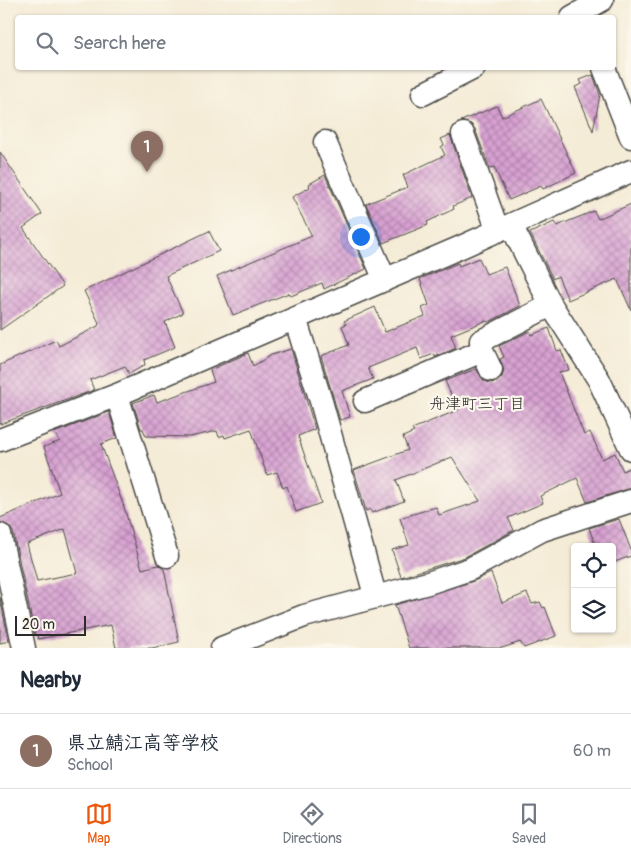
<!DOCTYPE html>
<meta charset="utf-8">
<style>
:root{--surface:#fff;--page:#f6f6f7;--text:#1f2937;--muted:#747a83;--line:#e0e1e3;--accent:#ea580c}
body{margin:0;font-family:Pangolin,"Klee One",sans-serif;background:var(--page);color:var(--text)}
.controls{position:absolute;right:15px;bottom:15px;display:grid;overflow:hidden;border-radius:5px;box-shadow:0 1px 4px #0004}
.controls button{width:45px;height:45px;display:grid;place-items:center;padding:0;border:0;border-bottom:1px solid var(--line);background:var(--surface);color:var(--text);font:25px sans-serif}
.scale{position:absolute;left:15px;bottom:12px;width:71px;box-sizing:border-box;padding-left:5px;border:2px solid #2b2b2b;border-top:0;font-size:14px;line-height:18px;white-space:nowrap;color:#2b2b2b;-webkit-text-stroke:4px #fbf7ec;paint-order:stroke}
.you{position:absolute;left:360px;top:236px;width:18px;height:18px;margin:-12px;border:4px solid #fff;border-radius:50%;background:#1a73e8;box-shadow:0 0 0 8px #1a73e833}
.badge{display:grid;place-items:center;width:32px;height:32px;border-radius:50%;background:var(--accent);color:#fff;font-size:16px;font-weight:700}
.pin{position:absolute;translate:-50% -41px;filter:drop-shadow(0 1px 2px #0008)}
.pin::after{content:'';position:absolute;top:26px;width:18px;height:15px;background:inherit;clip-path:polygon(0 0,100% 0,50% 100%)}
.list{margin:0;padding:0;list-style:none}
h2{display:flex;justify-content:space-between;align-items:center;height:65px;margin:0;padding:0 20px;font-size:21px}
h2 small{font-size:16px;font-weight:400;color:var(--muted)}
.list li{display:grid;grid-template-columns:32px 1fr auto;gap:15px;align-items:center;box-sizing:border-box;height:75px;padding:0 20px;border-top:1px solid var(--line)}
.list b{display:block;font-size:19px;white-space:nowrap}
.list p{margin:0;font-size:16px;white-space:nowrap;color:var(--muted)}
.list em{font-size:16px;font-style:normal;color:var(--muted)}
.icon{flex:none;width:28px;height:28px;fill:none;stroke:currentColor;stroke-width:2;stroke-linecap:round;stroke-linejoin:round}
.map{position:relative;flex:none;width:631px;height:648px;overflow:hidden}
.search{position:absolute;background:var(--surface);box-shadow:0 1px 4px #0004;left:15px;right:15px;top:15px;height:55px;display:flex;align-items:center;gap:12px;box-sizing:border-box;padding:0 18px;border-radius:5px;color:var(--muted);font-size:19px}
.sheet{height:140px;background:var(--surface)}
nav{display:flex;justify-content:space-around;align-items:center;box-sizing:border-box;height:70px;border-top:1px solid var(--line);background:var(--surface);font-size:14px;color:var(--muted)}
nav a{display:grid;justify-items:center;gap:2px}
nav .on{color:var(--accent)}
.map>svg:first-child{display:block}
.building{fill:url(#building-cross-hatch);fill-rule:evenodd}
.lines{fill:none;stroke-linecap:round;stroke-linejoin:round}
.minor-casing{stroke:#494845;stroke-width:25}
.minor{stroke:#fff;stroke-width:22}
.labels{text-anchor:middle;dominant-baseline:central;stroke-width:4.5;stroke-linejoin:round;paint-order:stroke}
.neighbourhood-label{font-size:16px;fill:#2b2b2b;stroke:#fbf7ec}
</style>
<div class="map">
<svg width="631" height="648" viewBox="0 0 631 648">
<defs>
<pattern id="building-cross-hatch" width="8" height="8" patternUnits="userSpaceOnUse" patternTransform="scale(1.25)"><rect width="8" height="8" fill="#d8a1d2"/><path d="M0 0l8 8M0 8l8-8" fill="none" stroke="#af83ab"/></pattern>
</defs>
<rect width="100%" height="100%" fill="#fbf7ec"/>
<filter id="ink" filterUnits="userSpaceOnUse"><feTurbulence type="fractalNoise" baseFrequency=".02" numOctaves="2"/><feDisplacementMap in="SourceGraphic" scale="10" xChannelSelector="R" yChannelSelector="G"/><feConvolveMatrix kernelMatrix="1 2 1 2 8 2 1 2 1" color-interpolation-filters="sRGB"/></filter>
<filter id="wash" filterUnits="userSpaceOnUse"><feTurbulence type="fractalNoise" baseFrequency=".0096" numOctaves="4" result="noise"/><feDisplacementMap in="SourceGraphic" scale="20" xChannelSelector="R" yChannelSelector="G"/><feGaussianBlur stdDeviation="1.12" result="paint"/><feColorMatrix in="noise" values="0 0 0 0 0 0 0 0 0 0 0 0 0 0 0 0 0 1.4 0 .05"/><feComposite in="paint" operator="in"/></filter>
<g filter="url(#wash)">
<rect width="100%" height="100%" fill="#f5ecd7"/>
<g id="blocks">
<!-- building -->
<path class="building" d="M593 75 600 95 593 131 575 87 582 84 580 80Z
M541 99 576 173 543 189 541 186 509 200 494 167 490 169 475 129 471 124 461 121 497 106 502 117Z
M450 135 472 198 453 206 454 209 427 222 428 225 383 243 366 204 408 187 403 175 445 155 441 147 444 145 441 139Z
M0 152 42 214 23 228 63 286 0 330Z
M325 175 366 269 324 289 322 283 291 296 289 293 233 315 217 276 312 236 292 197 310 187 309 184Z
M631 204V310L617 279 568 300 558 276 553 279 530 233 554 222 557 226 594 211 598 219Z
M209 231 219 251 166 276 183 313 165 322 175 347 144 360 145 365 129 374 125 366 90 380 94 390 0 424V365L56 340 59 346 98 326 99 323 84 291Z
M479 258 486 274 505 267 520 306 489 322 485 321 451 335 456 348 435 357 434 354 421 359 417 348 368 368 373 379 342 391 350 417 340 420 321 356 349 345 342 326 346 324 344 321 375 307 385 332 425 316 422 308 429 305 420 279 458 263 459 266Z
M549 328 557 351 561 350 569 370 559 372 584 435 590 432 602 459 615 453 623 471 631 467V488L587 502 577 478 540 496 543 503 508 518 514 530 465 557 401 577 392 550 409 545 400 518 436 507 439 515 480 501 452 457 396 480 404 501 372 513 370 509 366 511 354 470 408 450 403 437 414 432 412 429 458 410 445 381 476 369 484 381 490 383 497 382 502 377 504 371 500 359 504 357 499 346 530 331 531 335Z
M291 349 315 429 298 436 321 503 296 512 287 486 283 488 277 472 267 475 251 429 225 438 224 435 219 437 217 431 190 437 146 436 143 429H141L133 403 154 395 157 402 214 382 210 370 248 353 253 366 271 355Z
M109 412 117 438 101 444 124 507 142 569 158 565 164 569 179 642 152 648H116L111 625 38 639 37 635H35L13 532 9 526 0 522V518L60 493 44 447 60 441 54 433ZM65 529 77 573 37 581 27 544Z
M619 519 631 550V556L612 563V547H596L589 528Z
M491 573 502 603 527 593 532 604 540 602 543 608 545 607 556 636 524 648 520 642 502 648H409L395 605 474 581Z
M0 598 9 641 0 643Z"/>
</g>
</g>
<g filter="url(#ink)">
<use href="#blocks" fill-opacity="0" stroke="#494845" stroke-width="1"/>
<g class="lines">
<defs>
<path id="minor" d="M572 17 602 0
M604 68 631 137
M423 94 474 68
M463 134 498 231
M325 142 385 280
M511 225 551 305 599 380 631 449
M295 318 321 401 375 595
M482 351 491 370
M117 395 167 556
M365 401 482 351 481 341 551 305
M0 440 117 395 461 247 631 171
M0 535 24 648
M222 648 304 616 428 583 470 569 542 530 631 501"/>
</defs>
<!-- minor casing -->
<use href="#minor" class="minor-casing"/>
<!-- minor -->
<use href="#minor" class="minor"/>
</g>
</g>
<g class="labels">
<!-- neighbourhood labels -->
<g class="neighbourhood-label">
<text x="477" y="404">舟津町三丁目</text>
</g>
</g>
</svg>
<div class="controls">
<button><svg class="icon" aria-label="locate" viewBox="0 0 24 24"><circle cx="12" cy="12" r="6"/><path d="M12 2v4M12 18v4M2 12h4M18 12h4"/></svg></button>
<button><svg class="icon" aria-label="layers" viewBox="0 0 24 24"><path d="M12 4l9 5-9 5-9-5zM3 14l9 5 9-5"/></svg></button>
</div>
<div class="scale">20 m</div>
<div class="you"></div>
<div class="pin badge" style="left:147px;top:172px;background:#8d6e63">1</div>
<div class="search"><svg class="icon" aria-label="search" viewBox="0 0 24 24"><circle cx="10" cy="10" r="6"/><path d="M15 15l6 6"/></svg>Search here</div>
</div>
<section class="sheet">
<h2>Nearby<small></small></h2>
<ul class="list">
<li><span class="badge" style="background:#8d6e63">1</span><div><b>県立鯖江高等学校</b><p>School</p></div><em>60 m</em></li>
</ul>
</section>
<nav>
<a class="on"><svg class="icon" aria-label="map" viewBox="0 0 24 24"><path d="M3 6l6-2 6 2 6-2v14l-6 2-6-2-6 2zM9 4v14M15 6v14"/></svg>Map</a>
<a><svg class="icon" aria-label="directions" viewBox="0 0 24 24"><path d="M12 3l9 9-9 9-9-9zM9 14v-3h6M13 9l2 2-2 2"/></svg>Directions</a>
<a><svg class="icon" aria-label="saved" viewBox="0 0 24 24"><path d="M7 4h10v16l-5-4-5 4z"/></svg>Saved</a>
</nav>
